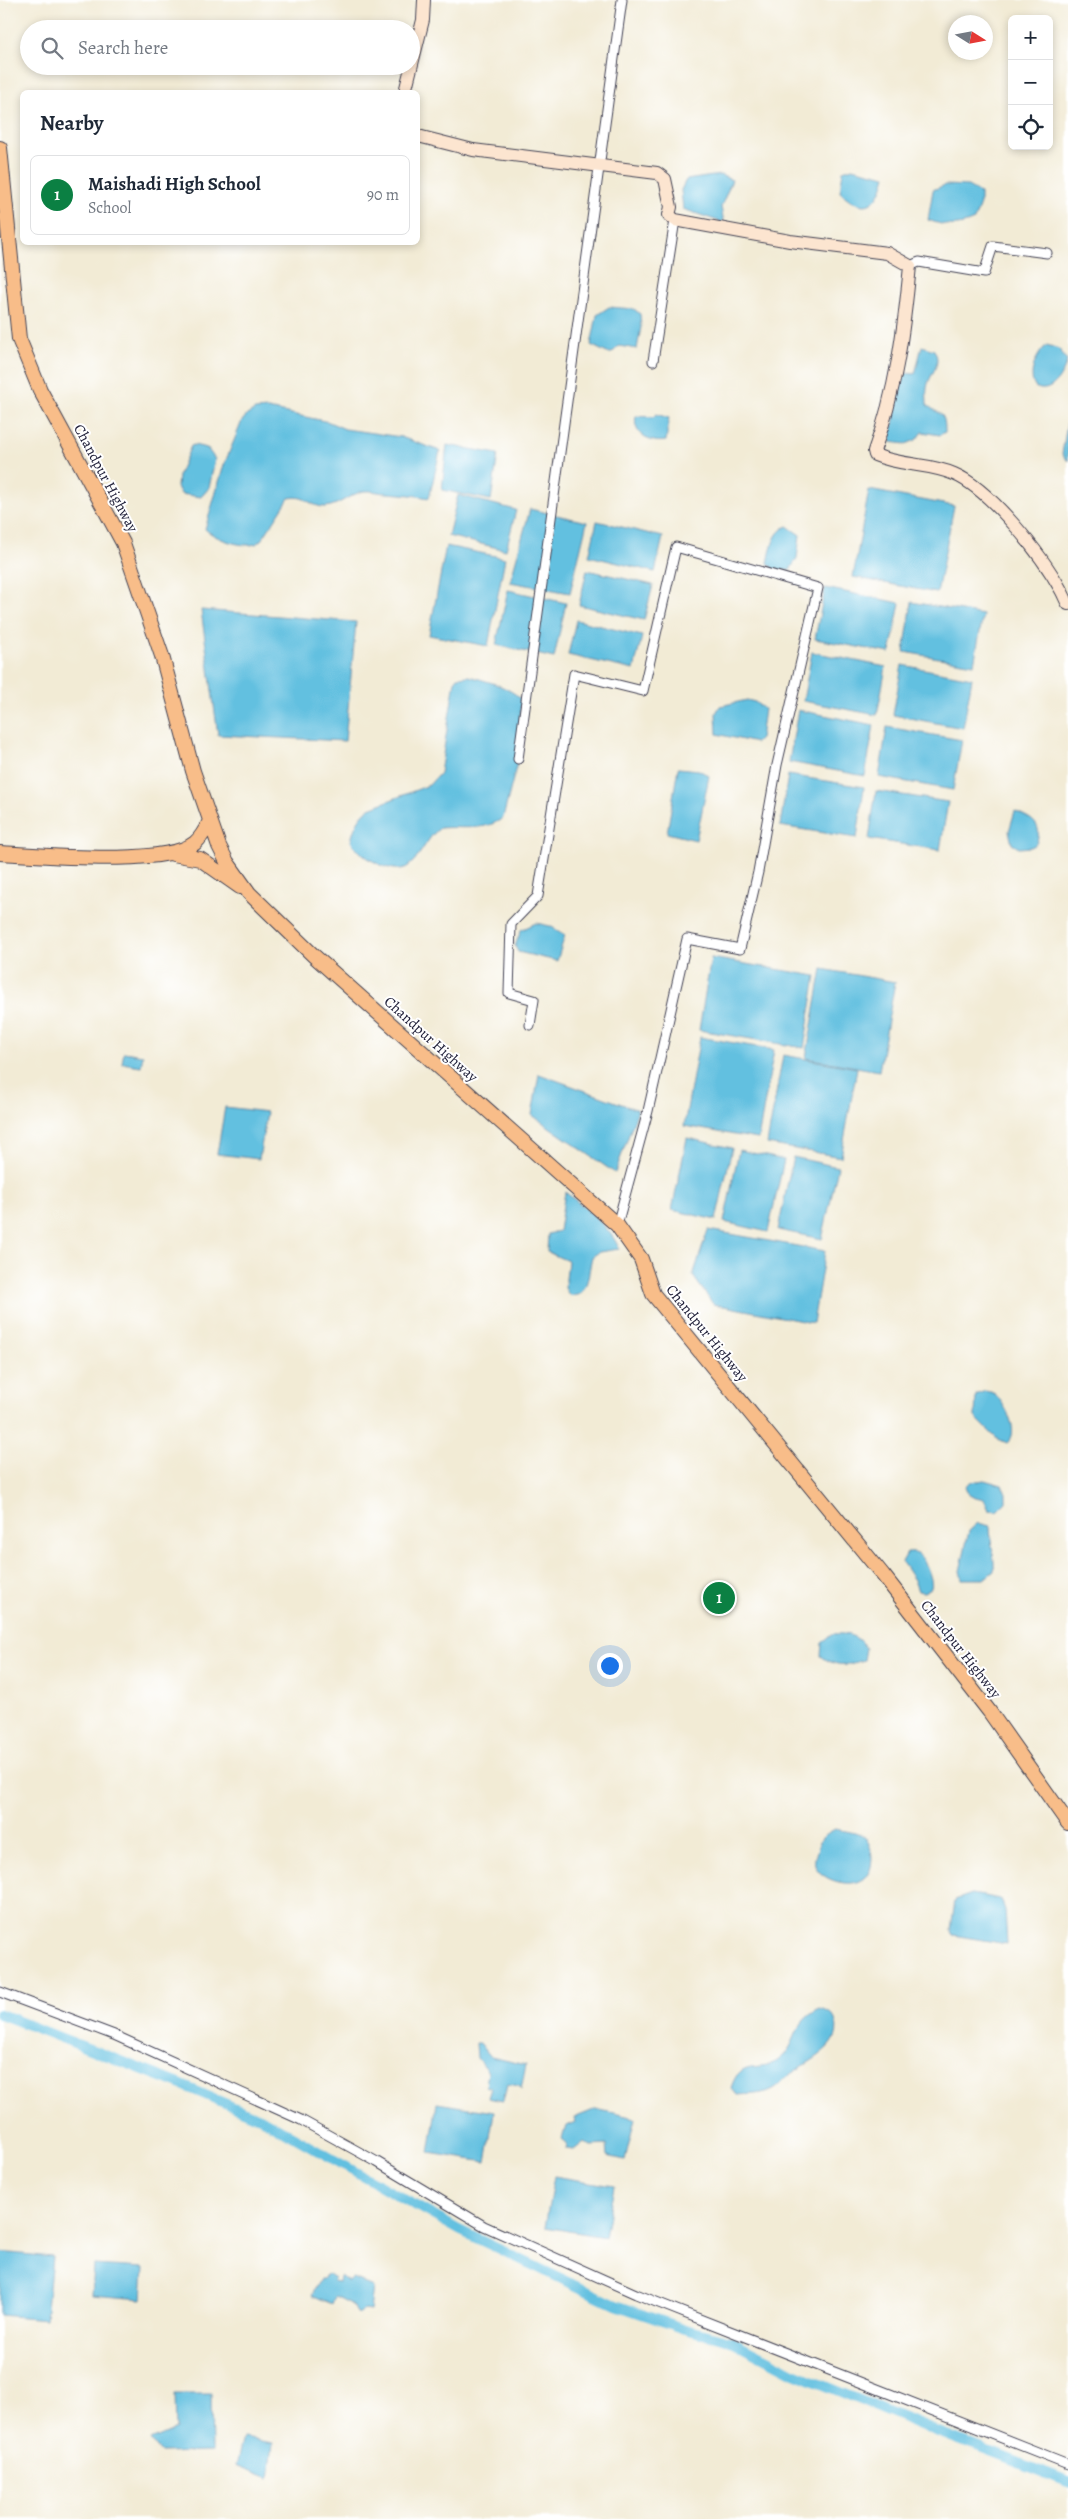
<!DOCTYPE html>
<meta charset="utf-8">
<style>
:root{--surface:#fff;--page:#f2f2f3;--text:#1f2937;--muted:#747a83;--line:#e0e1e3;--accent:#0b8043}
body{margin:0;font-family:Alegreya,serif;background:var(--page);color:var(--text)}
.controls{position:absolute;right:15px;top:15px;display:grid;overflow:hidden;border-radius:8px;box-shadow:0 2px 8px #0003}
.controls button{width:45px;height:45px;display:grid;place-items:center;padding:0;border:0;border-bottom:1px solid var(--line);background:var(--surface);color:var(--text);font:25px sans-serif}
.compass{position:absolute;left:948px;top:15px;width:45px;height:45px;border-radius:50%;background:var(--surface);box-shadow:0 2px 8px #0003;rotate:101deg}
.you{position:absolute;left:609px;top:1665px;width:18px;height:18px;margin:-12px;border:4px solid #fff;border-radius:50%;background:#1a73e8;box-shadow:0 0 0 8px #1a73e833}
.badge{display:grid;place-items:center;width:32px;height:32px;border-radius:50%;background:var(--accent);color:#fff;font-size:16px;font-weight:700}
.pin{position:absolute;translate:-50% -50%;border:2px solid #fff;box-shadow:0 1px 5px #0006}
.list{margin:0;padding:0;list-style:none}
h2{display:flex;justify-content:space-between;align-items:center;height:65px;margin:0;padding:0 20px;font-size:21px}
h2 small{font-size:16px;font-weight:400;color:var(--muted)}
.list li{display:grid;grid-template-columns:32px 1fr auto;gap:15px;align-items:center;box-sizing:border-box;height:80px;margin:0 10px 10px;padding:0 10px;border:1px solid var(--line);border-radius:8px}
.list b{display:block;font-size:19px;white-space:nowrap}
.list p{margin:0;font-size:16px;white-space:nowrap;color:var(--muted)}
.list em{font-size:16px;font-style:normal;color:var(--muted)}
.icon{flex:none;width:28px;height:28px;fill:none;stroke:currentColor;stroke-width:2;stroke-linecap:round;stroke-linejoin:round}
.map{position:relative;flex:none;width:1068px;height:2519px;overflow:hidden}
.search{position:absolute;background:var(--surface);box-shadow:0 2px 8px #0003;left:20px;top:20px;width:400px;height:55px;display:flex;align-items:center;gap:12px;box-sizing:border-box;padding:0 18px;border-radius:28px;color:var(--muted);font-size:19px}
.panel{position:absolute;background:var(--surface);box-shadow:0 2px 8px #0003;left:20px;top:90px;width:400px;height:155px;border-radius:8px}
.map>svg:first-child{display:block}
.water{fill:#62c0e0;stroke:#42718e}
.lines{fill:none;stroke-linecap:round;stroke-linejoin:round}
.canal{stroke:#62c0e0;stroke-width:10}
.street-casing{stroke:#414052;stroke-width:11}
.secondary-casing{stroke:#414052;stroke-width:14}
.primary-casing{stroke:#414052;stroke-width:16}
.street{stroke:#fff;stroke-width:9}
.secondary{stroke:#fce5d0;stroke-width:12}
.primary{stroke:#f8bd89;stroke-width:14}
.labels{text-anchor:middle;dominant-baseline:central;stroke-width:4;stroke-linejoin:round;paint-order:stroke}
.street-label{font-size:15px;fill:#22223b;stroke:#fff}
</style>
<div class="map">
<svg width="1068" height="2519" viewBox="0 0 1068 2519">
<rect width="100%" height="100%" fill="#fff"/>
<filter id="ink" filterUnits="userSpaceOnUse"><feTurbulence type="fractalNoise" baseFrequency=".02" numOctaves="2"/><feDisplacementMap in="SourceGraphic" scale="10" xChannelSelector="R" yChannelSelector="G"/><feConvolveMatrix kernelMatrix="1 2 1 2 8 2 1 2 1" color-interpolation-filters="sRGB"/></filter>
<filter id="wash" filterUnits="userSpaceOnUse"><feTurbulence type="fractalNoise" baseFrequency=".0096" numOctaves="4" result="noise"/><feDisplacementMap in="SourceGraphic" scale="20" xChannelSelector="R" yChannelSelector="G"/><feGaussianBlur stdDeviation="1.12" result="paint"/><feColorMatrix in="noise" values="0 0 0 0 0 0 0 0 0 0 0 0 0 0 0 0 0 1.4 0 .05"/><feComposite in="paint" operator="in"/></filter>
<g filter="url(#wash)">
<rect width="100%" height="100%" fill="#f2ebd5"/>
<!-- water -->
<path class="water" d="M852 168 886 176C878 206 866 215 840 192L843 171Z
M720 175 732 180 721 207 724 223 683 209 681 190 686 180Z
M945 185 968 186 980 193V204L974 220C957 228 945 226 928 220L933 190Z
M609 307 634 309 640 314 641 327 637 349 619 346 612 353H607L591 345 597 315Z
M1047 345 1059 349 1067 361C1063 375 1051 396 1035 387 1027 374 1037 353 1047 345Z
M922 346 934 350C943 365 929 374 927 388 926 394 927 400 927 405 941 416 945 411 945 432L940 435 922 432 916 440 906 444 890 442 902 373 915 374Z
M268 409 329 422 345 429 401 437 440 451 429 498C414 495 402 494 387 493 380 493 371 490 364 491 350 494 339 506 325 507 309 507 307 494 289 498L263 538 256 544C241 548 216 539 205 529L224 465 242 421 247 415 255 410Z
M656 414 669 418 666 441C649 444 632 434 636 416L653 417Z
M1068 418V461L1062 454Z
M194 445 207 448 215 459 209 488 201 497 181 494 177 487 178 476 191 446Z
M447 445 498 454 491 500 442 490Z
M869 490 954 506 937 593 853 577Z
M458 495 516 510 506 550 448 536Z
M530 509 587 522 570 593 510 582Z
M597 521 663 537 655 572 589 556Z
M787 526 800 535 797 558 790 570 775 571 768 563C771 549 773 532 787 526Z
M446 546 505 558 488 646 429 635Z
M587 570 653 585 644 620 579 605Z
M825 588 900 603 890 653 815 639Z
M508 590 566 603 554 658 496 645Z
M912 602 983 615 974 664 904 652Z
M201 610 356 622 345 741 218 735Z
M576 620 642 636 634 670 568 655Z
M812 652 886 667 877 715 803 701Z
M902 665 972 678 963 728 893 715Z
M469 676C486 681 508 686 521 699L518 759 503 818C484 832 461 826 440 828 426 838 420 859 407 867 391 876 358 855 351 841 354 828 358 817 370 808L429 785 440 773 455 681 458 677Z
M747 700 755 702 764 709 760 739 756 743 717 734 716 713 720 706Z
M798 710 874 725 865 776 789 762Z
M887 727 962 740 953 790 879 777Z
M678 768 699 770 709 776 696 840 667 833Z
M788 775 864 787 857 838 780 826Z
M876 791 948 802 940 850 869 839Z
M1015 811C1027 817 1041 821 1038 837 1037 843 1036 845 1031 847L1019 848 1012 844 1009 831Z
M536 923 550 926 565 935 557 961 518 952 515 946 521 930Z
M711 958 816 976 804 1048 699 1030Z
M822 969 895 982 879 1071 806 1058Z
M700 1037 774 1050 758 1139 684 1126Z
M124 1052 143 1055 141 1066 122 1063Z
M783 1055 857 1068 841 1157 767 1144Z
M539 1074 638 1110 615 1173 532 1115Z
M225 1107 267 1112 259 1159 217 1154Z
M687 1138 732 1148 716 1220 672 1210Z
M739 1150 784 1160 768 1232 724 1222Z
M793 1157 838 1167 822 1239 778 1230Z
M565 1192C582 1205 612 1228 619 1249L599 1252 592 1257C588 1271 589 1300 569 1295L565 1288 568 1261 547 1252 548 1234 559 1231Z
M708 1230 825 1251 813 1323 713 1304 693 1276Z
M985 1391C989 1392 994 1392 996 1395 1005 1405 1021 1433 1007 1443L996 1438 975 1417 976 1395Z
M984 1480 1002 1485 1006 1493V1502L997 1511 989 1510 984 1499C976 1497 967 1496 965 1487L972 1482Z
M978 1523 990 1526C990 1542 995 1555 994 1571L984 1579H962L960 1571 969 1531Z
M907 1553C911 1553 915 1552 919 1555 925 1559 934 1581 931 1588L924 1592 918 1591 914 1580 902 1562Z
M832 1634C847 1633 857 1635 866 1648L864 1660C846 1665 837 1668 821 1656L822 1643Z
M835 1829C844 1831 858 1832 865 1838 874 1847 874 1868 866 1877 854 1889 826 1882 817 1869 813 1864 815 1857 817 1851 819 1838 824 1835 835 1829Z
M972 1894 1001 1899 1005 1910 1007 1944 953 1935 951 1931 955 1900Z
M820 2009C828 2011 834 2014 836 2023 843 2049 804 2063 788 2076 781 2081 779 2087 771 2090 761 2095 748 2094 737 2095L731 2088C741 2055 762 2074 780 2059 799 2044 791 2022 820 2009Z
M476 2043H480L491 2057 526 2065 521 2089 519 2086 507 2084 503 2101 488 2098 491 2088 486 2086 488 2072 477 2058Z
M437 2103 494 2112 486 2162 429 2153Z
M596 2109 635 2118 625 2160 607 2156 606 2145 591 2146 584 2142 574 2150 566 2149 567 2143 562 2139 566 2126 575 2122 574 2118Z
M554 2176 614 2186 605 2237 545 2227Z
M0 2252 52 2257 46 2319 0 2315Z
M94 2265 144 2268 142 2299 92 2295Z
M328 2274 334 2278 333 2281 339 2282 340 2276 348 2282 353 2279 373 2287 370 2311 364 2310 358 2314 351 2304 335 2296 332 2304 312 2295 320 2279H323Z
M175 2394H211L212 2452 161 2453 151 2440 176 2429Z
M243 2438 273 2443 269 2478 236 2465Z"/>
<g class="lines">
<!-- canal -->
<path class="canal" d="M0 2014 182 2085 262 2119 459 2230 616 2305 685 2329 734 2342 792 2372 933 2430 1068 2482"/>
</g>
</g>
<g filter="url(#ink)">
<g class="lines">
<defs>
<path id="street" d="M910 266 919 262 984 273 993 246 1047 253
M653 361 675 220
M518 759 622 0
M530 1025 534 1000 509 993 511 924 538 896 574 674 643 691 676 547 818 588 777 765 758 872 740 949 687 939 648 1111 617 1225
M0 1992 114 2035 301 2120 377 2162 484 2226 636 2294 1068 2464"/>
<path id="secondary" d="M405 92 423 20 424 0
M418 136 473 150 657 173 665 179 671 207 669 215 675 220 790 241 887 253 910 266C904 328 896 392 874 451L875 455C900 466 929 463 954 474 990 489 1042 555 1061 590 1064 595 1065 599 1068 604"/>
<path id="primary" d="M0 148 19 339 40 390 123 543 162 656 193 771 219 846 227 862 249 893 313 955 617 1225 641 1259 653 1294 883 1575 989 1711 1068 1823
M0 853C40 855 166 867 195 843 202 837 206 829 210 821
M173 854 200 859 240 887"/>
</defs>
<!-- street casing -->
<use href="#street" class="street-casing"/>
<!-- secondary casing -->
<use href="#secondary" class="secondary-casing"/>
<!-- primary casing -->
<use href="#primary" class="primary-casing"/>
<!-- street -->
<use href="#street" class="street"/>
<!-- secondary -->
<use href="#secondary" class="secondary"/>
<!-- primary -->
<use href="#primary" class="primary"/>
</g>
</g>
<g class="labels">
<!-- street labels -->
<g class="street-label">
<text transform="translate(106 478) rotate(62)">Chandpur Highway</text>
<text transform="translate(431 1039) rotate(42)">Chandpur Highway</text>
<text transform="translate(707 1333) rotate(51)">Chandpur Highway</text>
<text transform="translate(961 1649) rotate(52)">Chandpur Highway</text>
</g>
</g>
</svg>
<div class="controls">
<button>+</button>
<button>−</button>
<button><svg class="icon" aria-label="locate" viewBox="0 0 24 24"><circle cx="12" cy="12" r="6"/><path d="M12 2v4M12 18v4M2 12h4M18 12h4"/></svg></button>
</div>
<svg class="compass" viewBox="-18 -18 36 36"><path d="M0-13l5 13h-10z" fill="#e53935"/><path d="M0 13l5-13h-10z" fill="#747a83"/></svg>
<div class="you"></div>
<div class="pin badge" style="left:719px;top:1598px">1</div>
<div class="search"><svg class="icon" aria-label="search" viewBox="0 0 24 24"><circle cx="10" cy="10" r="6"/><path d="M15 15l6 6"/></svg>Search here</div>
<section class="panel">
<h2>Nearby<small></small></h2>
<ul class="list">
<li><span class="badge">1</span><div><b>Maishadi High School</b><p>School</p></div><em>90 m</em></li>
</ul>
</section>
</div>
